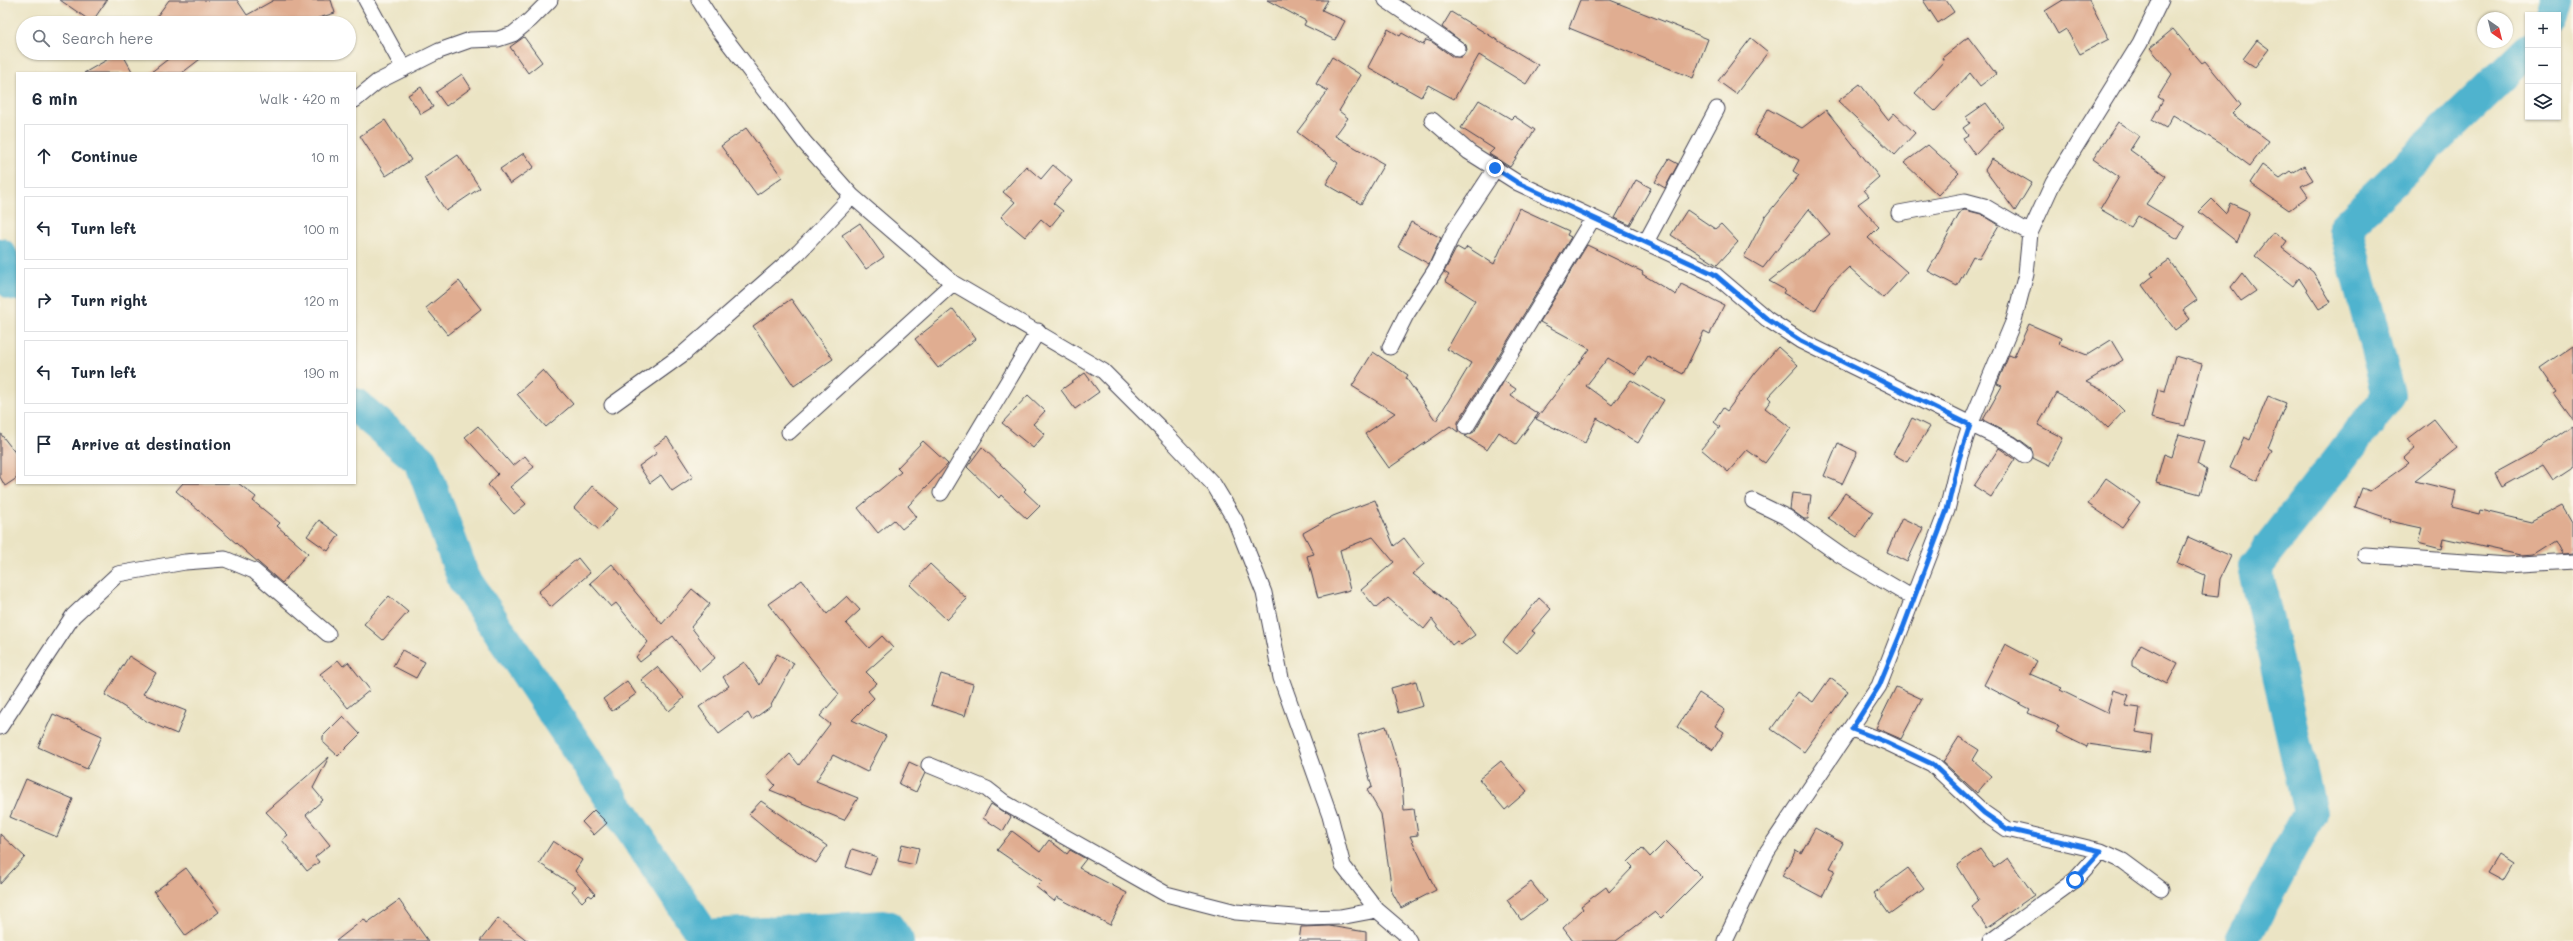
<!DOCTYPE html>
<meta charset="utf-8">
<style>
:root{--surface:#fff;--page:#f6f6f7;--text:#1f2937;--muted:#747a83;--line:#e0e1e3}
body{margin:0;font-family:Mali,sans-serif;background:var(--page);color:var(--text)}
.controls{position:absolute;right:12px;top:12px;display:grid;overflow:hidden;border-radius:0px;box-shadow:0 1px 3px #0004}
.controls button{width:36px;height:36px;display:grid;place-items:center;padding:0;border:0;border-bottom:1px solid var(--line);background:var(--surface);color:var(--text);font:20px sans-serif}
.compass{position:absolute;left:2477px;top:12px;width:36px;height:36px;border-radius:50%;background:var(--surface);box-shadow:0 1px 3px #0004;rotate:145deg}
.stop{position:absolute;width:12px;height:12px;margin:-9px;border:3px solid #1a73e8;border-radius:50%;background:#fff}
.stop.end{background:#1a73e8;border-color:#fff;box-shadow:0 1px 4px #0008}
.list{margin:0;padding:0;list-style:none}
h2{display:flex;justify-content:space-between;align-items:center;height:52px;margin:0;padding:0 16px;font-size:17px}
h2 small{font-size:13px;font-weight:400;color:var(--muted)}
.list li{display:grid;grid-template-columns:26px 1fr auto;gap:12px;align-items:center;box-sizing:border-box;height:64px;margin:0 8px 8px;padding:0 8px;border:1px solid var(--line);border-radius:0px}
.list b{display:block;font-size:15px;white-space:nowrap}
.list em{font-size:13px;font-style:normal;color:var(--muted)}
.icon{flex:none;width:22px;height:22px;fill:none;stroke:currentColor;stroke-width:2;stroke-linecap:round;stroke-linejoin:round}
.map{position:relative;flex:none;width:2573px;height:941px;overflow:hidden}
.search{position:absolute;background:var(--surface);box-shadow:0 1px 3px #0004;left:16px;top:16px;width:340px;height:44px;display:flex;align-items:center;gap:10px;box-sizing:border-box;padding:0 14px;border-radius:22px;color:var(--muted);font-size:15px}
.panel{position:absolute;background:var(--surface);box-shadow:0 1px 3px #0004;left:16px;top:72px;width:340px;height:412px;border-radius:0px}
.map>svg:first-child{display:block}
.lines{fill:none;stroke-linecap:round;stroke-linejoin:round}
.river{stroke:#4fb3ce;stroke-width:34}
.building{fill:#e0ad91}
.minor-casing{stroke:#403f50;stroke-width:17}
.minor{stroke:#fff;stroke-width:15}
.route{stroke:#1a73e8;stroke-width:5}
</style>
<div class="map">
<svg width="2573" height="941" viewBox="0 0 2573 941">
<rect width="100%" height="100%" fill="#fbf7ec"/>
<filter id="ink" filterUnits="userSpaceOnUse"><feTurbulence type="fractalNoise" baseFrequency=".025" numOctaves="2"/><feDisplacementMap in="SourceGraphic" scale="8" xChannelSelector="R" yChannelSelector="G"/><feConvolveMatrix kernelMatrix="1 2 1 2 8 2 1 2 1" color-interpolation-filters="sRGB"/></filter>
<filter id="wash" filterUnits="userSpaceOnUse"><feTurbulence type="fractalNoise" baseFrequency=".012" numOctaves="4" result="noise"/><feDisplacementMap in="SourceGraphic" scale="16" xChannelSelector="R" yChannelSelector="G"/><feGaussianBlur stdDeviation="0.9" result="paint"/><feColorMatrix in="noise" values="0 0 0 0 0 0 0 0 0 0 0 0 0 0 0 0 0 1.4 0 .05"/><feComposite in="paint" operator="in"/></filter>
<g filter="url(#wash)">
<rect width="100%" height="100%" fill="#ebe4c4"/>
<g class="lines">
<!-- river -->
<path class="river" d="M2552 15 2556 0
M0 255 13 283 17 284
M355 405 421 461 464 579 704 936 887 927 897 941
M2242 941 2310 813 2255 567 2389 395 2345 227 2528 50"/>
</g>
<g id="blocks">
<!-- building -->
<path class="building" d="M60 0H107L92 22Z
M169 0H237L247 15 274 0H331L335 13 302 23H152Z
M1267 0H1328L1322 10 1345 21 1335 40 1304 25 1306 21Z
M1580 0H1610L1708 39 1693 78 1569 28Z
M1923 0H1946L1954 12 1938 23Z
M2063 0H2089L2109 39 2080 54 2066 29 2058 34 2045 11Z
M1451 12 1538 65 1526 84 1479 55 1454 99 1428 85 1421 97 1368 67 1388 29 1400 36 1402 33 1423 45 1426 40 1432 42 1453 57H1462L1467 50 1466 45 1442 27Z
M2173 29 2202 63 2205 61 2241 105 2232 114 2269 141 2250 166 2227 149 2228 148 2173 115 2166 128 2152 120 2163 100 2158 97 2172 74 2150 48Z
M524 37 542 62 528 73 510 47Z
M1968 37 1996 74 1980 86 1970 73 1935 111 1915 93 1944 61 1942 58Z
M1751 38 1768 52 1736 94 1718 81Z
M2257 40 2269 49 2255 67 2243 59Z
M119 53H122L133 73H84Z
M176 53H208L182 73H150Z
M1332 57 1361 75 1339 111 1348 118 1335 136 1384 164 1361 204 1326 184 1338 163 1297 132 1328 91 1316 84Z
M462 74 471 88 446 106 436 92Z
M1860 84 1888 120 1894 113 1915 133 1895 155 1838 101Z
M421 87 433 107 421 114 408 95Z
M1479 100 1511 119 1514 116 1535 130 1510 167 1489 154 1494 149 1461 128Z
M1986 103 2003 126 1975 155 1963 138 1968 135 1963 128 1970 123 1966 117Z
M1768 109 1802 128 1826 110 1879 177 1864 190 1869 196 1858 204 1879 227 1868 238 1907 272 1883 298 1849 267 1830 285 1815 311 1783 293 1785 290 1769 281 1830 234 1809 209 1763 268 1744 257 1765 217 1799 175 1793 171 1799 160 1754 135Z
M385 120 411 160 386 176 360 136Z
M2118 122 2139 136 2130 150 2166 176 2146 204 2185 227 2178 239 2138 216 2131 227 2100 209 2119 177 2093 159Z
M746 128 782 177 757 195 721 146Z
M1928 145 1959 173 1938 195 1904 163Z
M524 153 534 167 510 184 500 169Z
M458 155 480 188 446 211 424 178Z
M1669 159 1678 164 1665 188 1655 182Z
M1992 159 2032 183 2015 211 1985 170Z
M1053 165 1072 181 1053 203 1063 211 1050 227 1041 219 1025 237 1001 217 1015 202 1003 192 1026 166 1041 179Z
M2262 165 2280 178 2290 171 2292 173 2304 166 2313 180 2301 186 2308 196 2289 210 2250 183Z
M1636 180 1651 188 1630 225 1615 218Z
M2212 199 2226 213 2230 203 2250 212 2237 242 2199 212Z
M1519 208 1569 231 1567 235 1571 237 1458 422V432L1450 426 1389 468 1365 434 1395 413 1352 386 1373 352 1408 375 1406 378 1436 421 1471 363 1447 349 1475 300 1445 281 1449 275 1444 272 1457 247 1464 251 1467 247 1494 264Z
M1687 210 1715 229 1721 224 1738 242 1717 265 1671 235Z
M1965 210 1981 214 1999 225 1979 259 1973 256 1957 286 1928 271 1961 211Z
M1411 222 1441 238 1429 264 1398 247Z
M860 223 884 257 866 269 842 235Z
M2274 232 2287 241 2282 248 2313 272 2331 302 2319 309 2299 278 2293 286 2255 256Z
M1587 245 1643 272 1642 274 1676 295 1681 284 1724 305 1710 334 1704 331 1683 374 1648 356 1636 375 1608 358 1586 386 1612 405 1631 380 1664 400 1638 443 1597 418 1585 443 1536 419 1590 349 1540 322Z
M2169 260 2197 300 2183 310 2190 319 2175 330 2142 285 2153 276 2151 273Z
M2242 273 2256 291 2241 301 2231 287Z
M459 281 481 309 448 335 426 308Z
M791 299 833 359 794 386 753 326Z
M953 309 976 339 938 368 915 339Z
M2029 324 2061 338 2059 344 2087 355 2111 340 2123 360 2086 382 2104 391 2124 411 2108 428 2089 410 2056 393 2038 425 2063 438 2049 466 2033 458 2031 448 2016 437 1983 420 2002 386 1997 384 2009 355 2014 357Z
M2573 345V420L2553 393 2556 391 2540 368Z
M1778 347 1798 365 1768 397 1771 400 1765 408 1791 428 1765 463 1747 450 1728 472 1701 449 1720 427 1714 422 1723 408 1727 411 1756 372Z
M2175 356 2202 364 2185 426 2151 418 2158 389 2165 391Z
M543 370 573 404 546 427 517 394Z
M1085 373 1099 392 1075 409 1061 390Z
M1504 381 1516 389 1511 396 1538 414 1516 444 1499 432 1487 450 1465 436 1474 432Z
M1028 395 1045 411 1033 424 1045 434 1033 448 1002 423Z
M2268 396 2286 403 2268 448 2272 450 2257 481 2230 468 2244 437 2250 440Z
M1912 418 1930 427 1907 462 1893 454Z
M2434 419 2457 448 2415 481 2456 491 2452 507 2480 514 2481 510 2531 522 2563 505 2573 522V552L2563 553 2556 540 2534 554 2520 555 2443 538 2441 549 2418 543 2422 528 2389 521 2390 519 2355 507 2362 488 2370 491 2409 463 2404 458 2415 448 2408 439Z
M2573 425V466L2552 480 2542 465 2502 487 2495 474 2528 456Z
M478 426 513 466 525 456 534 467 510 487 526 504 514 514 488 485 498 474 465 437Z
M0 433 17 455V478L5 486 0 477Z
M2179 434 2204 441 2197 464 2207 470 2200 494 2156 482 2164 454 2172 457Z
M667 437 693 477 672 491 661 475 650 483 639 466 657 453 653 447Z
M923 441 948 464 908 506 917 517 902 529 894 520 878 533 858 508 901 472 897 468Z
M1838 443 1857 452 1842 484 1824 476Z
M982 447 1026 489 1024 491 1040 506 1027 519 1001 495 999 498 967 467Z
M1999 448 2015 459 1991 497 1974 486Z
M2106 478 2140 502 2122 527 2088 504Z
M183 483H238L256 497 253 501 280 523 277 526 308 553 282 583 176 491Z
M592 486 618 508 599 530 574 508Z
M1792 493 1811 495 1808 519H1804L1790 509Z
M1845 493 1873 512 1857 537 1828 518Z
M1375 500 1394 546 1404 538 1424 564 1413 574 1456 609 1475 635 1461 645 1457 641 1452 645 1432 619 1424 629 1388 598 1376 608 1361 590 1394 562 1373 537 1340 550 1350 590 1318 598 1307 556 1314 554 1303 533 1333 516Z
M1902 518 1923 528 1907 562 1887 552Z
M319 520 339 535 328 551 307 536Z
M2188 537 2231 556 2220 579 2218 597 2202 595 2205 575 2177 563Z
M578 558 590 573 551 607 538 592Z
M612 564 662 624 692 589 710 604 691 627 715 658 700 671 673 636 640 662 636 657 648 642 616 603 611 607 590 583Z
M930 564 967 599 947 620 910 585Z
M802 580 827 614 847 596 860 610 846 623 869 648 882 636 893 648 866 672 877 683 868 691 874 698 852 720 886 736 867 772 833 755 816 781 858 798 844 820 770 790 775 785 767 776 790 754 799 765 830 724 820 716 839 694 768 604Z
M389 596 408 612 383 640 364 624Z
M1539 598 1551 609 1532 631 1535 633 1517 654 1503 642Z
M2005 644 2037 661 2030 674 2062 688 2060 690 2107 713 2113 690 2129 695 2125 706 2140 708 2136 732 2152 735 2150 753 2088 744 2087 747 2056 732 2059 726 2028 713 2030 709 1984 685Z
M2141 644 2178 663 2167 684 2132 666V660Z
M402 650 425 662 416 678 393 666Z
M777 654 794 663 770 707 752 720 748 713 719 734 699 707 729 686 723 677 744 662 760 685Z
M129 656 156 673 143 694 186 711 177 734 148 722 105 695Z
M338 660 343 666 348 662 370 690 348 708 320 674Z
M657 667 684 698 669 711 641 680Z
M941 674 973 684 965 716 931 705Z
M1830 678 1848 691 1804 752 1771 729 1798 692 1813 702Z
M627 681 636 694 612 711 603 699Z
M1416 681 1423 706 1398 713 1391 688Z
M1896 687 1922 699 1901 739 1876 728Z
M1699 693 1725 710 1715 726 1724 732 1713 750 1677 727Z
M53 714 102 736 87 769 38 747Z
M343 716 360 734 338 756 323 742V736Z
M1386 726 1399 768H1401L1404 810 1414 809 1418 835 1410 836 1436 890 1401 908 1392 892 1381 814 1367 790 1372 787 1358 735Z
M1959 737 1979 750 1973 760 1991 776 1977 793 1943 762Z
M329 757 313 788 323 800 306 815 330 845 315 857 319 862 307 871 282 840 288 835 266 812Z
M1501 761 1527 791 1505 810 1479 779Z
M909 762 920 767 925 773 916 792 899 784Z
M26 779 73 799 57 837 10 817Z
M761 801 827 846 816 863 778 838 749 814Z
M991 804 1011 817 1003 831 983 818Z
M594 810 607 823 594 835 582 822Z
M1815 828 1843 843 1830 868 1835 870 1822 897 1782 876 1796 850 1801 853Z
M1012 831 1040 852 1049 840 1067 854 1070 850 1086 859 1079 868 1127 893 1110 925 1057 897 1054 901 1036 887 1042 881 997 850Z
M0 834 25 857 0 884Z
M553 841 582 860 575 871 595 894 592 897 589 895 582 902 572 891 576 887 539 863Z
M1666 841 1702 877 1661 918 1655 912 1616 941H1573L1563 928 1583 909 1581 906 1606 887 1609 892 1633 867 1628 862 1642 848 1650 857Z
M902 844 919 848 915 865 898 861Z
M852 849 877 857 870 875 846 867Z
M1980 849 1994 868 2008 858 2034 895 1987 928 1972 907 1979 901 1957 865Z
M2498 854 2512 863 2502 880 2487 872Z
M186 868 219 912 186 936 154 892Z
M1908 868 1924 889 1889 914 1874 893Z
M1531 882 1546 901 1521 920 1507 900Z
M399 900 428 941H336L364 919 367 923Z
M498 918 528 941H480Z
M1329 926 1366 932V941H1299L1301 927Z"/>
</g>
</g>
<g filter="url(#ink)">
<use href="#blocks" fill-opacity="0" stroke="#403f50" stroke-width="1"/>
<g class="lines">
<defs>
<path id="minor" d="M366 0 404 69
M699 0 715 25 804 142 852 196 953 283 1103 371 1163 431 1214 485 1235 520 1264 593 1281 678 1330 816 1343 866 1377 910 1404 933 1409 941
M1386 0 1458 49
M355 100 377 82 439 51 470 40 498 39 513 34 530 20 550 0
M1432 120 1469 152 1518 183 1714 274 1767 319 1801 341 2011 444 2025 455
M1899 213 1965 201 1984 206 2030 233
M1646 242 1717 109
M1390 347 1406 315 1436 269 1454 231 1495 169
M612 405 683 354 799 252 852 196
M1466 427 1593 218
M789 432 953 283
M941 493 1038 331
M1753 501 1786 517 1840 555 1913 598
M2365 555 2507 565 2573 561
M0 727 73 616 118 574 185 562 225 559 254 571 328 634
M1852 729 1886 742 1932 764 1984 813 2007 829 2101 851 2123 861 2161 889
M929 765 987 789 1005 803 1166 894 1236 912 1307 918 1340 917 1377 910
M1725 941 1767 852 1879 686 1947 510 1959 459 1970 425 2014 320 2026 274 2030 233 2053 183 2140 43 2161 0
M1991 941 2075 880 2101 851"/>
</defs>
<!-- minor casing -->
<use href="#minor" class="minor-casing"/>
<!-- minor -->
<use href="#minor" class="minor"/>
</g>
</g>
<g class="lines" filter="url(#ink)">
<!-- route -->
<path class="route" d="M1495 168 1518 183 1714 274 1767 319 1801 341 1970 425 1959 459 1947 510 1903 628 1879 686 1852 729 1886 742 1932 764 1984 813 2007 829 2101 851 2075 880"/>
</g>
</svg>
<div class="controls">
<button>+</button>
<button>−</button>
<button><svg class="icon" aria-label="layers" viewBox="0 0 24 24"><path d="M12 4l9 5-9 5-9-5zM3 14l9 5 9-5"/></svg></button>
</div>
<svg class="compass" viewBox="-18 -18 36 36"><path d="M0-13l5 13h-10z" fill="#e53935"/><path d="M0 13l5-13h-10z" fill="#747a83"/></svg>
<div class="stop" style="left:2075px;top:880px"></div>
<div class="stop end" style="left:1495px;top:168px"></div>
<div class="search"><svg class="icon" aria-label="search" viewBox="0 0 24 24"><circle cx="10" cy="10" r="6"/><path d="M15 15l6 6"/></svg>Search here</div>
<section class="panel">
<h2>6 min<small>Walk · 420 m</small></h2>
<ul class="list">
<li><svg class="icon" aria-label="ahead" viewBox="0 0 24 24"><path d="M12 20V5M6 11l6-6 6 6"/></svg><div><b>Continue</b></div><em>10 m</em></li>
<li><svg class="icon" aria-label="left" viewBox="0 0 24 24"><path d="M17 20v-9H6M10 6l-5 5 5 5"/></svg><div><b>Turn left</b></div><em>100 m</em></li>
<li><svg class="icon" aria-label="right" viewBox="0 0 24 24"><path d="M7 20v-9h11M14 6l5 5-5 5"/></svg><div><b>Turn right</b></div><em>120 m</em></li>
<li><svg class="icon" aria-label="left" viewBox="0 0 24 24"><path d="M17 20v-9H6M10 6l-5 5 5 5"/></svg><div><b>Turn left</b></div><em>190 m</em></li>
<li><svg class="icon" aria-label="arrive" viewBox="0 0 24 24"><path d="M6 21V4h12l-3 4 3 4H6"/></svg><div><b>Arrive at destination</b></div></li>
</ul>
</section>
</div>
